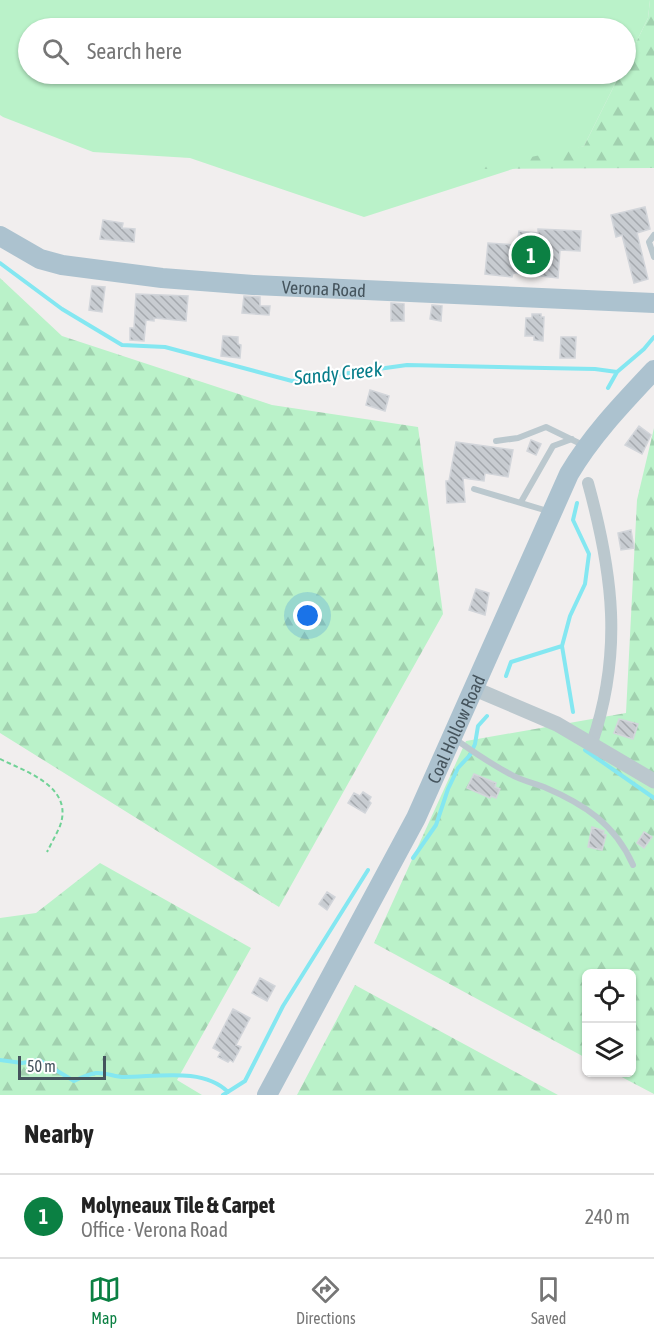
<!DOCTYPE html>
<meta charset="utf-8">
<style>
:root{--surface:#fff;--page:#f2f2f2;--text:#222;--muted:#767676;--line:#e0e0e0;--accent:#0b8043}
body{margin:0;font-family:"Asap Condensed",sans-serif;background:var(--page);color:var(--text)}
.controls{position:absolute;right:18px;bottom:18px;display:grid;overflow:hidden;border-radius:9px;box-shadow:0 2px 4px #0004}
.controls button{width:54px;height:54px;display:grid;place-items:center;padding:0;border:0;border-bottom:2px solid var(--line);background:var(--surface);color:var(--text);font:30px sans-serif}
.scale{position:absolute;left:18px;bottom:15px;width:88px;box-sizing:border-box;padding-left:6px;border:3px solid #45545d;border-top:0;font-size:16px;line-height:21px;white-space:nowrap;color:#45545d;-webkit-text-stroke:4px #fff;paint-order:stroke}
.you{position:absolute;left:308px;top:616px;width:21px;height:21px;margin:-15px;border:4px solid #fff;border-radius:50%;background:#1a73e8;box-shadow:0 0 0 9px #1a73e833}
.badge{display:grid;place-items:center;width:39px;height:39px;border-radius:50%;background:var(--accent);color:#fff;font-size:20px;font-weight:700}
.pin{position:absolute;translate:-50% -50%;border:3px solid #fff;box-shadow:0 2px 6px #0006}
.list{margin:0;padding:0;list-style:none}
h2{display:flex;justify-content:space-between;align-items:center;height:78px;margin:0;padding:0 24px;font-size:26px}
h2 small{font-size:20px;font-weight:400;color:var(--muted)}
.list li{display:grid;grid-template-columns:39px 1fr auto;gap:18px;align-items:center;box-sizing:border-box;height:84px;padding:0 24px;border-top:2px solid var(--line)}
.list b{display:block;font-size:22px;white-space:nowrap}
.list p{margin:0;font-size:20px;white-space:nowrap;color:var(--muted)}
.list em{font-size:20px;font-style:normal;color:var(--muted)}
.icon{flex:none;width:33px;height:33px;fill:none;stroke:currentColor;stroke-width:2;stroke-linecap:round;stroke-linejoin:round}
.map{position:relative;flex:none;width:654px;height:1095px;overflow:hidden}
.search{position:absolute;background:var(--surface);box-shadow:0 2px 4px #0004;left:18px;right:18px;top:18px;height:66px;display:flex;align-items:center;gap:15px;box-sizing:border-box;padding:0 21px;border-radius:33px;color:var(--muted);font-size:22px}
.sheet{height:162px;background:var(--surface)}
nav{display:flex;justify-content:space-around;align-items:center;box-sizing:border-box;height:84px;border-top:2px solid var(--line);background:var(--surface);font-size:16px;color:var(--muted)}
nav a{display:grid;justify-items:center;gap:3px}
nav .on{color:var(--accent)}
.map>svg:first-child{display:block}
.grass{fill:#baf2c9}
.forest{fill:url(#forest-firs)}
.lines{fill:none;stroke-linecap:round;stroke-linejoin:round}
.stream{stroke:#84e7f1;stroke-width:4}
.building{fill:url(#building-back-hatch);stroke:#d2d5da;stroke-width:1.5}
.path{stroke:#70d296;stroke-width:2;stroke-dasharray:4.5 3;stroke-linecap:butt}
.service{stroke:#bbc8ce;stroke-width:6}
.minor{stroke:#bbc8ce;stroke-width:12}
.tertiary{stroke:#bbc8ce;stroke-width:15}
.primary{stroke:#acc2cf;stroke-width:20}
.labels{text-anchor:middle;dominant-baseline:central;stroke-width:4.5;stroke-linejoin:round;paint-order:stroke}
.street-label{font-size:18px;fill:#45545d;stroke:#fff}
.water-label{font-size:20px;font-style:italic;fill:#067d8a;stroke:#fff}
</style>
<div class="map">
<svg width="654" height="1095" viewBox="0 0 654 1095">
<defs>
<pattern id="forest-firs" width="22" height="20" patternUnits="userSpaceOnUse" patternTransform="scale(1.5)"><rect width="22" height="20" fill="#baf2c9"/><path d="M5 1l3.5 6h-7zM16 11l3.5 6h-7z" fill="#a1d1af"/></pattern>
<pattern id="building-back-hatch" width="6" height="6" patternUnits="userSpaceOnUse" patternTransform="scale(1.5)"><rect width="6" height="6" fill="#c8ccd1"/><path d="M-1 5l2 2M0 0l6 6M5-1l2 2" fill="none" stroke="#a4a8ad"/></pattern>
</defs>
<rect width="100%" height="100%" fill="#f1eeee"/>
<!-- grass -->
<path class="grass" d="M0 0H650L648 18 626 63V28H28V74H620L584 146 364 217 190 158 93 152 3 117 0 115Z"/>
<!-- forest -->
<path class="forest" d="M650 0H654V168L473 169 584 146 620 74H626V63L648 18Z
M0 278 62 336 272 405 418 427 443 614 279 907 0 733Z
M654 428V1094L614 1073 632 1072V974H586V1058L374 943 466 741 626 713 637 500Z
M100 863 251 948 177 1080 202 1095H0V918L36 913Z
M355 985 558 1095H297Z"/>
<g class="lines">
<!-- stream -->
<path class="stream" d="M0 263 62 309 122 345 165 347 292 381 407 365 595 369 617 372 644 349 654 337
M608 388 617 372
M506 676 511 662 562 646
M573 712 562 646 570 616 585 584 589 554 573 520 577 503
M585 750 654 798
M413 858 436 825 448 789 458 768 470 755 475 744 478 726 487 716
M0 1060 22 1063 39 1060 74 1081C80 1078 89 1074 96 1073 105 1072 115 1077 124 1077 156 1077 203 1067 228 1092
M223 1095 245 1081 283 1006 368 870"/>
</g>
<!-- building -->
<path class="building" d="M645 207 650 229 637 233 648 279 634 283 622 235 616 237 611 215Z
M103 220 123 223 122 228 135 229 134 242 100 239Z
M538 229 581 231 580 251 560 250 558 278 513 273 512 277 485 274 488 243 517 245 519 231 538 233Z
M92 286 105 287 102 312 89 310Z
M136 294 188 296 186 321 154 318V321L146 320 144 341 130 340V328H134Z
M244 296 260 297V306H270L269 315 242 313Z
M391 303 404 304V321H391Z
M432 305 442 306 441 321 430 319Z
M532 314H541V317H544L543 341 534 340V336H525L526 318H532Z
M223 336 238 337V344L241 345 240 358 221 356Z
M561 337H576L575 358H560Z
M370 390 389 396 385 411 366 405Z
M639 426 651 435 642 454 625 445Z
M531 440 541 444 536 455 527 451Z
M456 442 513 450 508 477 485 473 484 481 463 478 465 502 447 503 446 481H449Z
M631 530 634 548 621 550 618 533Z
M476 589 489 593 485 615 469 610Z
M619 719 638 724 633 739 614 733Z
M474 774 496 783 495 787 500 789 496 798 491 796 490 798 467 788Z
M363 792 371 797 369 801 371 803 365 813 348 803 354 793 360 796Z
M592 827 604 831 603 834 606 835 602 850 588 847Z
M644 832 652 837 644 848 637 843Z
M327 892 335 897 327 910 319 904Z
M260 978 275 986 267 1001 252 993Z
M233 1009 250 1018 236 1045 241 1047 233 1062 230 1060 228 1062 218 1057 221 1052 213 1048Z"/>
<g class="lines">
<!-- path -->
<path class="path" d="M0 759C27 772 74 787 60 826 56 835 51 844 47 852"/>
<!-- service -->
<path class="service" d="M654 235 649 242 654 257
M496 441 518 438 546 427 585 446
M474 489 551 512
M521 502 553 446 572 439
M455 739C472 751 491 764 510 774 520 780 533 783 544 787 584 804 615 824 633 865"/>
<!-- minor -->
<path class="minor" d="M588 483C613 574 623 652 592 743"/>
<!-- tertiary -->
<path class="tertiary" d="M475 689 557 724 654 781"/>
<!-- primary -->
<g class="primary">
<path id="s1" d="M0 236 40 259 62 265 162 278 253 285 654 303"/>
<path id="s2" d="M267 1095 416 818 569 474C592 435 623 403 654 370"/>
</g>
</g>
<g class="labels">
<!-- street labels -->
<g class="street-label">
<text stroke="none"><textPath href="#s1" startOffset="332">Verona Road</textPath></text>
<text stroke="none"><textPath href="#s2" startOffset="412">Coal Hollow Road</textPath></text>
</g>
<!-- water labels -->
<g class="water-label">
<text transform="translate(338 373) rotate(-6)">Sandy Creek</text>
</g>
</g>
</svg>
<div class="controls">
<button><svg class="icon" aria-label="locate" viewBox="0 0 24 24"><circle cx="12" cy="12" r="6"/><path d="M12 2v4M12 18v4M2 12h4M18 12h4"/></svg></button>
<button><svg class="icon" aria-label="layers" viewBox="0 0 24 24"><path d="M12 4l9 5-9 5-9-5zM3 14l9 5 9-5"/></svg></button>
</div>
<div class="scale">50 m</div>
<div class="you"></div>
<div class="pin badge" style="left:531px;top:255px">1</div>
<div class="search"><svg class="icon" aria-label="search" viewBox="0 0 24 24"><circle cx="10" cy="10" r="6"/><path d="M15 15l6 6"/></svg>Search here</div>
</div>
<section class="sheet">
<h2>Nearby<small></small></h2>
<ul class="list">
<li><span class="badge">1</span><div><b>Molyneaux Tile &amp; Carpet</b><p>Office · Verona Road</p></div><em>240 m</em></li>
</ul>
</section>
<nav>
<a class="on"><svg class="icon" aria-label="map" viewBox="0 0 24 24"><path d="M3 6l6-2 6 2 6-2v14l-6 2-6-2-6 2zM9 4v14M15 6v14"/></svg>Map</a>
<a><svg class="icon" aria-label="directions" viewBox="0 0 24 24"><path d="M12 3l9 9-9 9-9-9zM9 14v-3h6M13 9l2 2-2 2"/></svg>Directions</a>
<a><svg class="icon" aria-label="saved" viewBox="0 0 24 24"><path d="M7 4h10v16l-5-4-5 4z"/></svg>Saved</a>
</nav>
